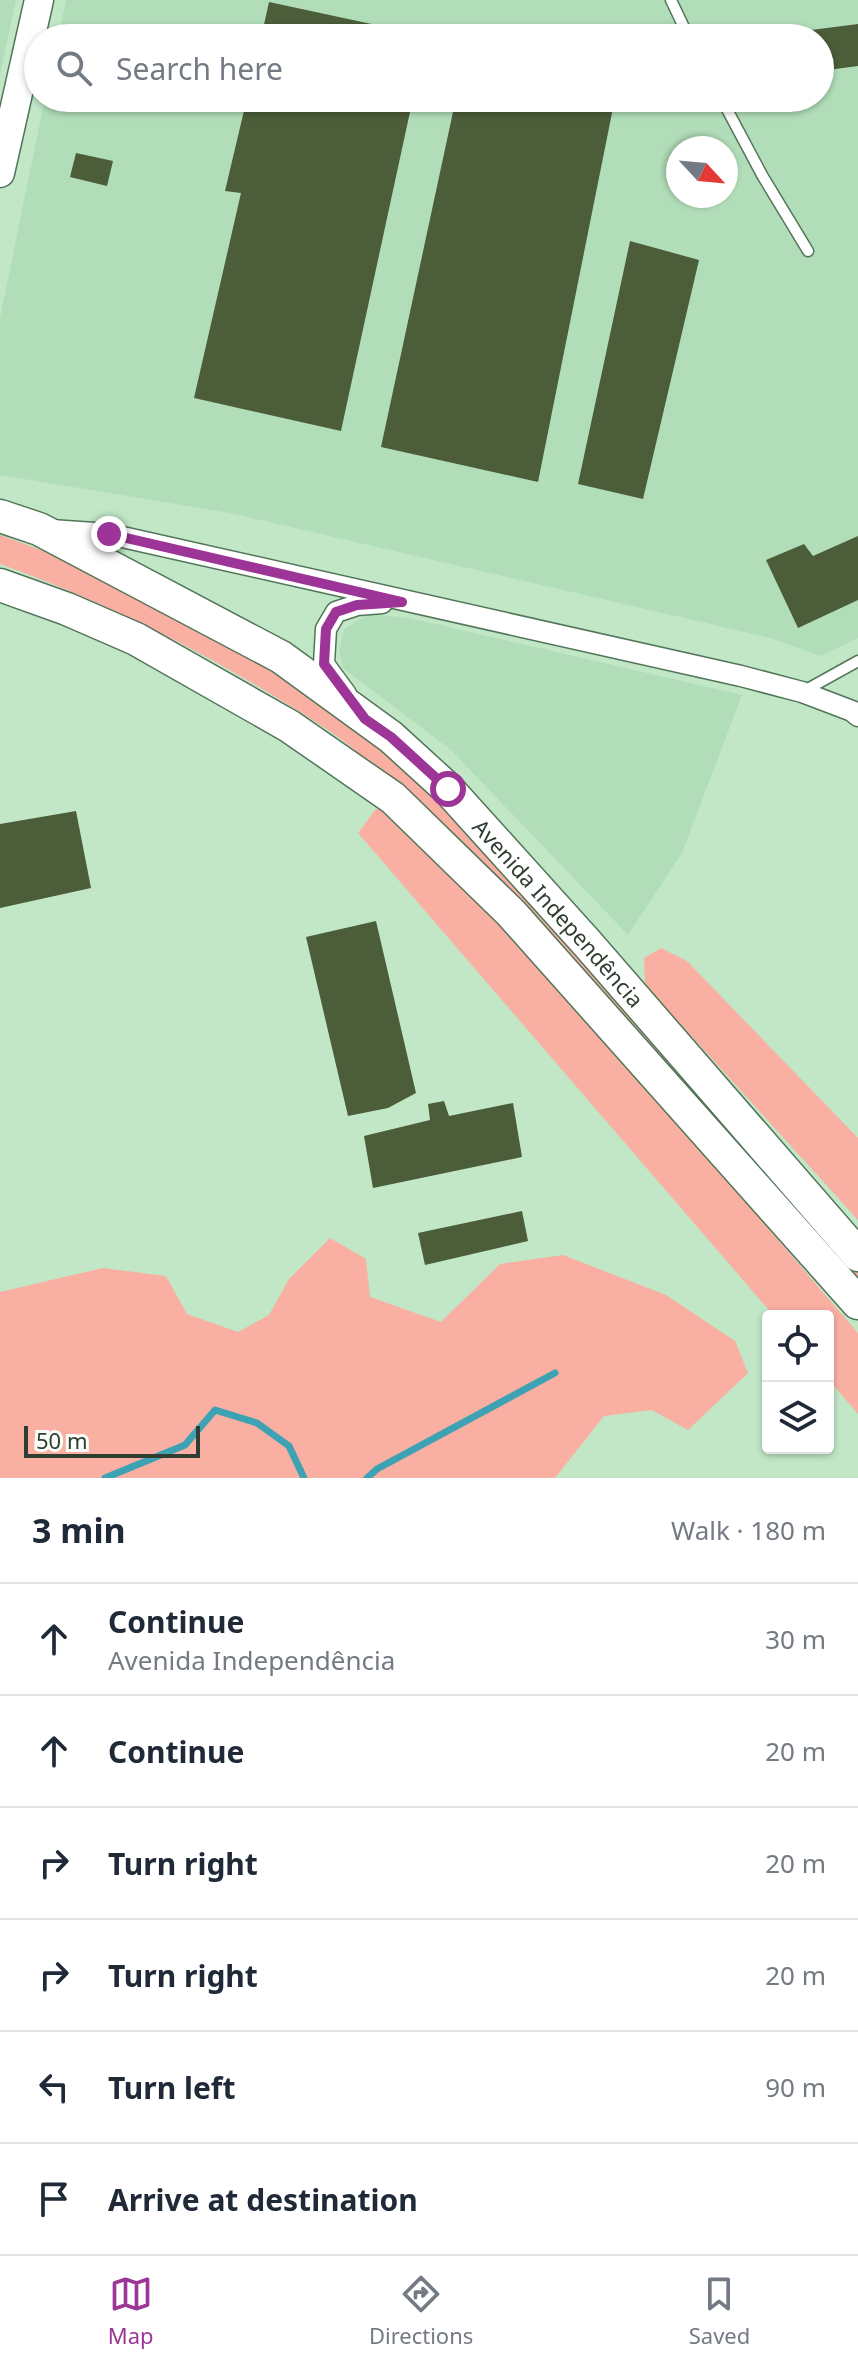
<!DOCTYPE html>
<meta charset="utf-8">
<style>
:root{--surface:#fff;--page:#f6f6f7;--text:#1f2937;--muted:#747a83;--line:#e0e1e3;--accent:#9d3598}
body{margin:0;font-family:"Noto Sans",sans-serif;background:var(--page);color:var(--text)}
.controls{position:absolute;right:24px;bottom:24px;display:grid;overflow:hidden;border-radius:8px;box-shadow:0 2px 6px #0004}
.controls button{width:72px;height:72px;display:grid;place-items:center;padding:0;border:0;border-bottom:2px solid var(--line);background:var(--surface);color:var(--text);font:40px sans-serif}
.compass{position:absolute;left:666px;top:136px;width:72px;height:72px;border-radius:50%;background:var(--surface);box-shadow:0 2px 6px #0004;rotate:116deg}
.scale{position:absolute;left:24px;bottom:20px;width:176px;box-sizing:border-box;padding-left:8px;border:4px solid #2f3e31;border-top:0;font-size:22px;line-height:28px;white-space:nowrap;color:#2f3e31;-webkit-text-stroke:6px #fafefb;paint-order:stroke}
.stop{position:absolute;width:24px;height:24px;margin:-18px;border:6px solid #9d3598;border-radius:50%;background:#fff}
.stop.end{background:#9d3598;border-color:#fff;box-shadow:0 2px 8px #0008}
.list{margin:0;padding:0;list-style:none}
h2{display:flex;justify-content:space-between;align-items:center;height:104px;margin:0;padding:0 32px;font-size:34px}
h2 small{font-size:26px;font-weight:400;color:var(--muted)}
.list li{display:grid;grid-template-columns:52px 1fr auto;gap:24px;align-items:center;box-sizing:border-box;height:112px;padding:0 32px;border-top:2px solid var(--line)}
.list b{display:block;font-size:30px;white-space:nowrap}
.list p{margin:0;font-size:26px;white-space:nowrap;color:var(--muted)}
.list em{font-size:26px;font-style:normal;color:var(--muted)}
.icon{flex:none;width:44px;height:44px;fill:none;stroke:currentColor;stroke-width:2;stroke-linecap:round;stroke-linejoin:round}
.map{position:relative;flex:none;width:858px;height:1478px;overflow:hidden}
.search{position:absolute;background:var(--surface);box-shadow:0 2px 6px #0004;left:24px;right:24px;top:24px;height:88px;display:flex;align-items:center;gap:20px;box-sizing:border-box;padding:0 28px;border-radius:44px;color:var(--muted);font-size:30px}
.sheet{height:776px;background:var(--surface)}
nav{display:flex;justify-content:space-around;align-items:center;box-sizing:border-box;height:112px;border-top:2px solid var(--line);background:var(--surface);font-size:22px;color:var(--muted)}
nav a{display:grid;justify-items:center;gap:4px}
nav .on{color:var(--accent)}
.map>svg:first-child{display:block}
.built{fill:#b1deb9;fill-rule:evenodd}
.green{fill:#f9afa2}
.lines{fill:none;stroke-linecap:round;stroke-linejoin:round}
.stream{stroke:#3da3b4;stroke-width:7}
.building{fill:#4b5d39}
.lane-casing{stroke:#527559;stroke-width:13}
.street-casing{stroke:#527559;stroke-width:23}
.secondary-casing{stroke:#527559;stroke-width:31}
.primary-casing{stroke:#527559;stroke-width:35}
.lane{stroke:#fff;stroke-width:10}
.street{stroke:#fff;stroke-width:20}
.secondary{stroke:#fff;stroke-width:28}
.primary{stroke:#fff;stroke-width:32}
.route{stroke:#9d3598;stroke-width:10}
.labels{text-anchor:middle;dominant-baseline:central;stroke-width:8;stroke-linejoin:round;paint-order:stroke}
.street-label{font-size:22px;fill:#2f3e31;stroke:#fafefb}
</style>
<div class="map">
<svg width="858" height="1478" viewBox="0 0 858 1478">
<rect width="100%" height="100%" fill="#c1e7c7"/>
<!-- built -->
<path class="built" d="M0 0H16L0 74Z
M66 0H858V638L821 656 770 638 230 513 0 475V318L45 98H820V38H58ZM678 148H726V196H678Z
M368 614 410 618 742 695 682 853 628 935 452 751 343 668 339 652 344 629Z"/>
<!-- green -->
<path class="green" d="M0 535 71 561 288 678 343 716 416 777 858 1264V1284L404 792C379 772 355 748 328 730 226 663 115 605 0 564Z
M376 809H386L481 905 616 1051 858 1333V1414L828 1379V1316H774L358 833Z
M661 948 687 961 858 1138V1220L645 985 644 958Z
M330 1238 366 1259 370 1297 441 1322 500 1264 563 1255 666 1295 735 1341 748 1373 688 1430 652 1410 604 1416 555 1478H0V1292L103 1268 166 1276 187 1314 238 1332 269 1315 289 1279Z"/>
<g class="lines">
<!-- stream -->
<path class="stream" d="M105 1478 185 1445 215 1410 257 1423 289 1446 304 1478
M367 1478 377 1469 555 1373"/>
</g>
<!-- building -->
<path class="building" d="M269 2 432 37V38H261Z
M858 24V66L820 71V38H773L772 35Z
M247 98H413L341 431 194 398 241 193 225 191Z
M456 98H615L538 482 381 447Z
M76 153 113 161 107 186 70 177Z
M630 241 699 260 643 499 578 484Z
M858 536V600L798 628 766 560 804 544 813 556Z
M76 811 91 888 0 908V824Z
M376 921 416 1093 388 1108 348 1116 306 937Z
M444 1101 449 1116 513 1103 522 1157 373 1188 364 1136 430 1120 428 1104Z
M522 1211 528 1241 425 1265 418 1233Z"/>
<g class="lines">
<defs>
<path id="lane" d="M671 0 689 38
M721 98 762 175 808 251
M804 691 858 661"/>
<path id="street" d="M51 530 109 534 741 676 802 692 852 711 858 716
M346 694 324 664 326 629 336 612 357 605 382 603"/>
<path id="secondary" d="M0 173 39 0"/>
<g id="primary">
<path id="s1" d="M0 516 39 529 281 657 391 737 448 789 587 943 858 1255"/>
<path d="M0 585 67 609 136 639 289 726 393 798 511 913 858 1303"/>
</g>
</defs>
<!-- lane casing -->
<use href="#lane" class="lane-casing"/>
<!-- street casing -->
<use href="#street" class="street-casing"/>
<!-- secondary casing -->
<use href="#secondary" class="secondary-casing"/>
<!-- primary casing -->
<use href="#primary" class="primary-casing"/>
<!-- lane -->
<use href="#lane" class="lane"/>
<!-- street -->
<use href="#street" class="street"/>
<!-- secondary -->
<use href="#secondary" class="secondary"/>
<!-- primary -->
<use href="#primary" class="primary"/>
</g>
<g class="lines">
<!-- route -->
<path class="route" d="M109 534 402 602 357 605 336 612 326 629 324 664 365 719 391 737 448 789"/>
</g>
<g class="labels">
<!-- street labels -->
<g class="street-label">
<text stroke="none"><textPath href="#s1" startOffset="694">Avenida Independência</textPath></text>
</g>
</g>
</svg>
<div class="controls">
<button><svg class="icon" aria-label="locate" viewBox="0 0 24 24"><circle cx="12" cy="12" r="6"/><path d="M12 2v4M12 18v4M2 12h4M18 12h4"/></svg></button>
<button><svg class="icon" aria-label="layers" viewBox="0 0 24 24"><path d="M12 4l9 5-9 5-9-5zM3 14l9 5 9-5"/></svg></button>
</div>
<svg class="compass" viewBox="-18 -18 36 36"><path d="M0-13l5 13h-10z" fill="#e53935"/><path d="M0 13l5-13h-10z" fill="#747a83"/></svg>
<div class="scale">50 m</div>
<div class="stop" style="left:448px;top:789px"></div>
<div class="stop end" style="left:109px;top:534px"></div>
<div class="search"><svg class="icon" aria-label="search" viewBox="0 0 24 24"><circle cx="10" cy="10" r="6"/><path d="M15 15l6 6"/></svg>Search here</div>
</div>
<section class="sheet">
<h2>3 min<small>Walk · 180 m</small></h2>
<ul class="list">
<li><svg class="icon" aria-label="ahead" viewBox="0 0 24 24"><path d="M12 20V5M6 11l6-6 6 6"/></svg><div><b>Continue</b><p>Avenida Independência</p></div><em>30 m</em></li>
<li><svg class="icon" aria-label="ahead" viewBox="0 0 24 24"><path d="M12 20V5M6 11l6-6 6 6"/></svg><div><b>Continue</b></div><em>20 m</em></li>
<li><svg class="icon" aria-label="right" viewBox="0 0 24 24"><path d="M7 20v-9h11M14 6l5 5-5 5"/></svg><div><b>Turn right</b></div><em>20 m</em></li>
<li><svg class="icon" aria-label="right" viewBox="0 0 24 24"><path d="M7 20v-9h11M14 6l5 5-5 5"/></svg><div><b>Turn right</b></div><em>20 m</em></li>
<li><svg class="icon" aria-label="left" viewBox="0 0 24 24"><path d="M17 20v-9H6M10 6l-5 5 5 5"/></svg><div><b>Turn left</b></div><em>90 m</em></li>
<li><svg class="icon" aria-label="arrive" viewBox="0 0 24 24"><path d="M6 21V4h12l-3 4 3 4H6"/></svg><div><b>Arrive at destination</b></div></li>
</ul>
</section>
<nav>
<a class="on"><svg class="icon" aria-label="map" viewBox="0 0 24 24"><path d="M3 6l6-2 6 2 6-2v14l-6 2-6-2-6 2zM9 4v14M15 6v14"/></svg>Map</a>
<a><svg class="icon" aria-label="directions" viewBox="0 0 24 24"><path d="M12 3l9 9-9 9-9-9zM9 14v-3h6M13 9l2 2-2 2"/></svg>Directions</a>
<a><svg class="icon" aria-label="saved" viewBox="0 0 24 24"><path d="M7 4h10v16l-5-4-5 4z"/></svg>Saved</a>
</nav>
